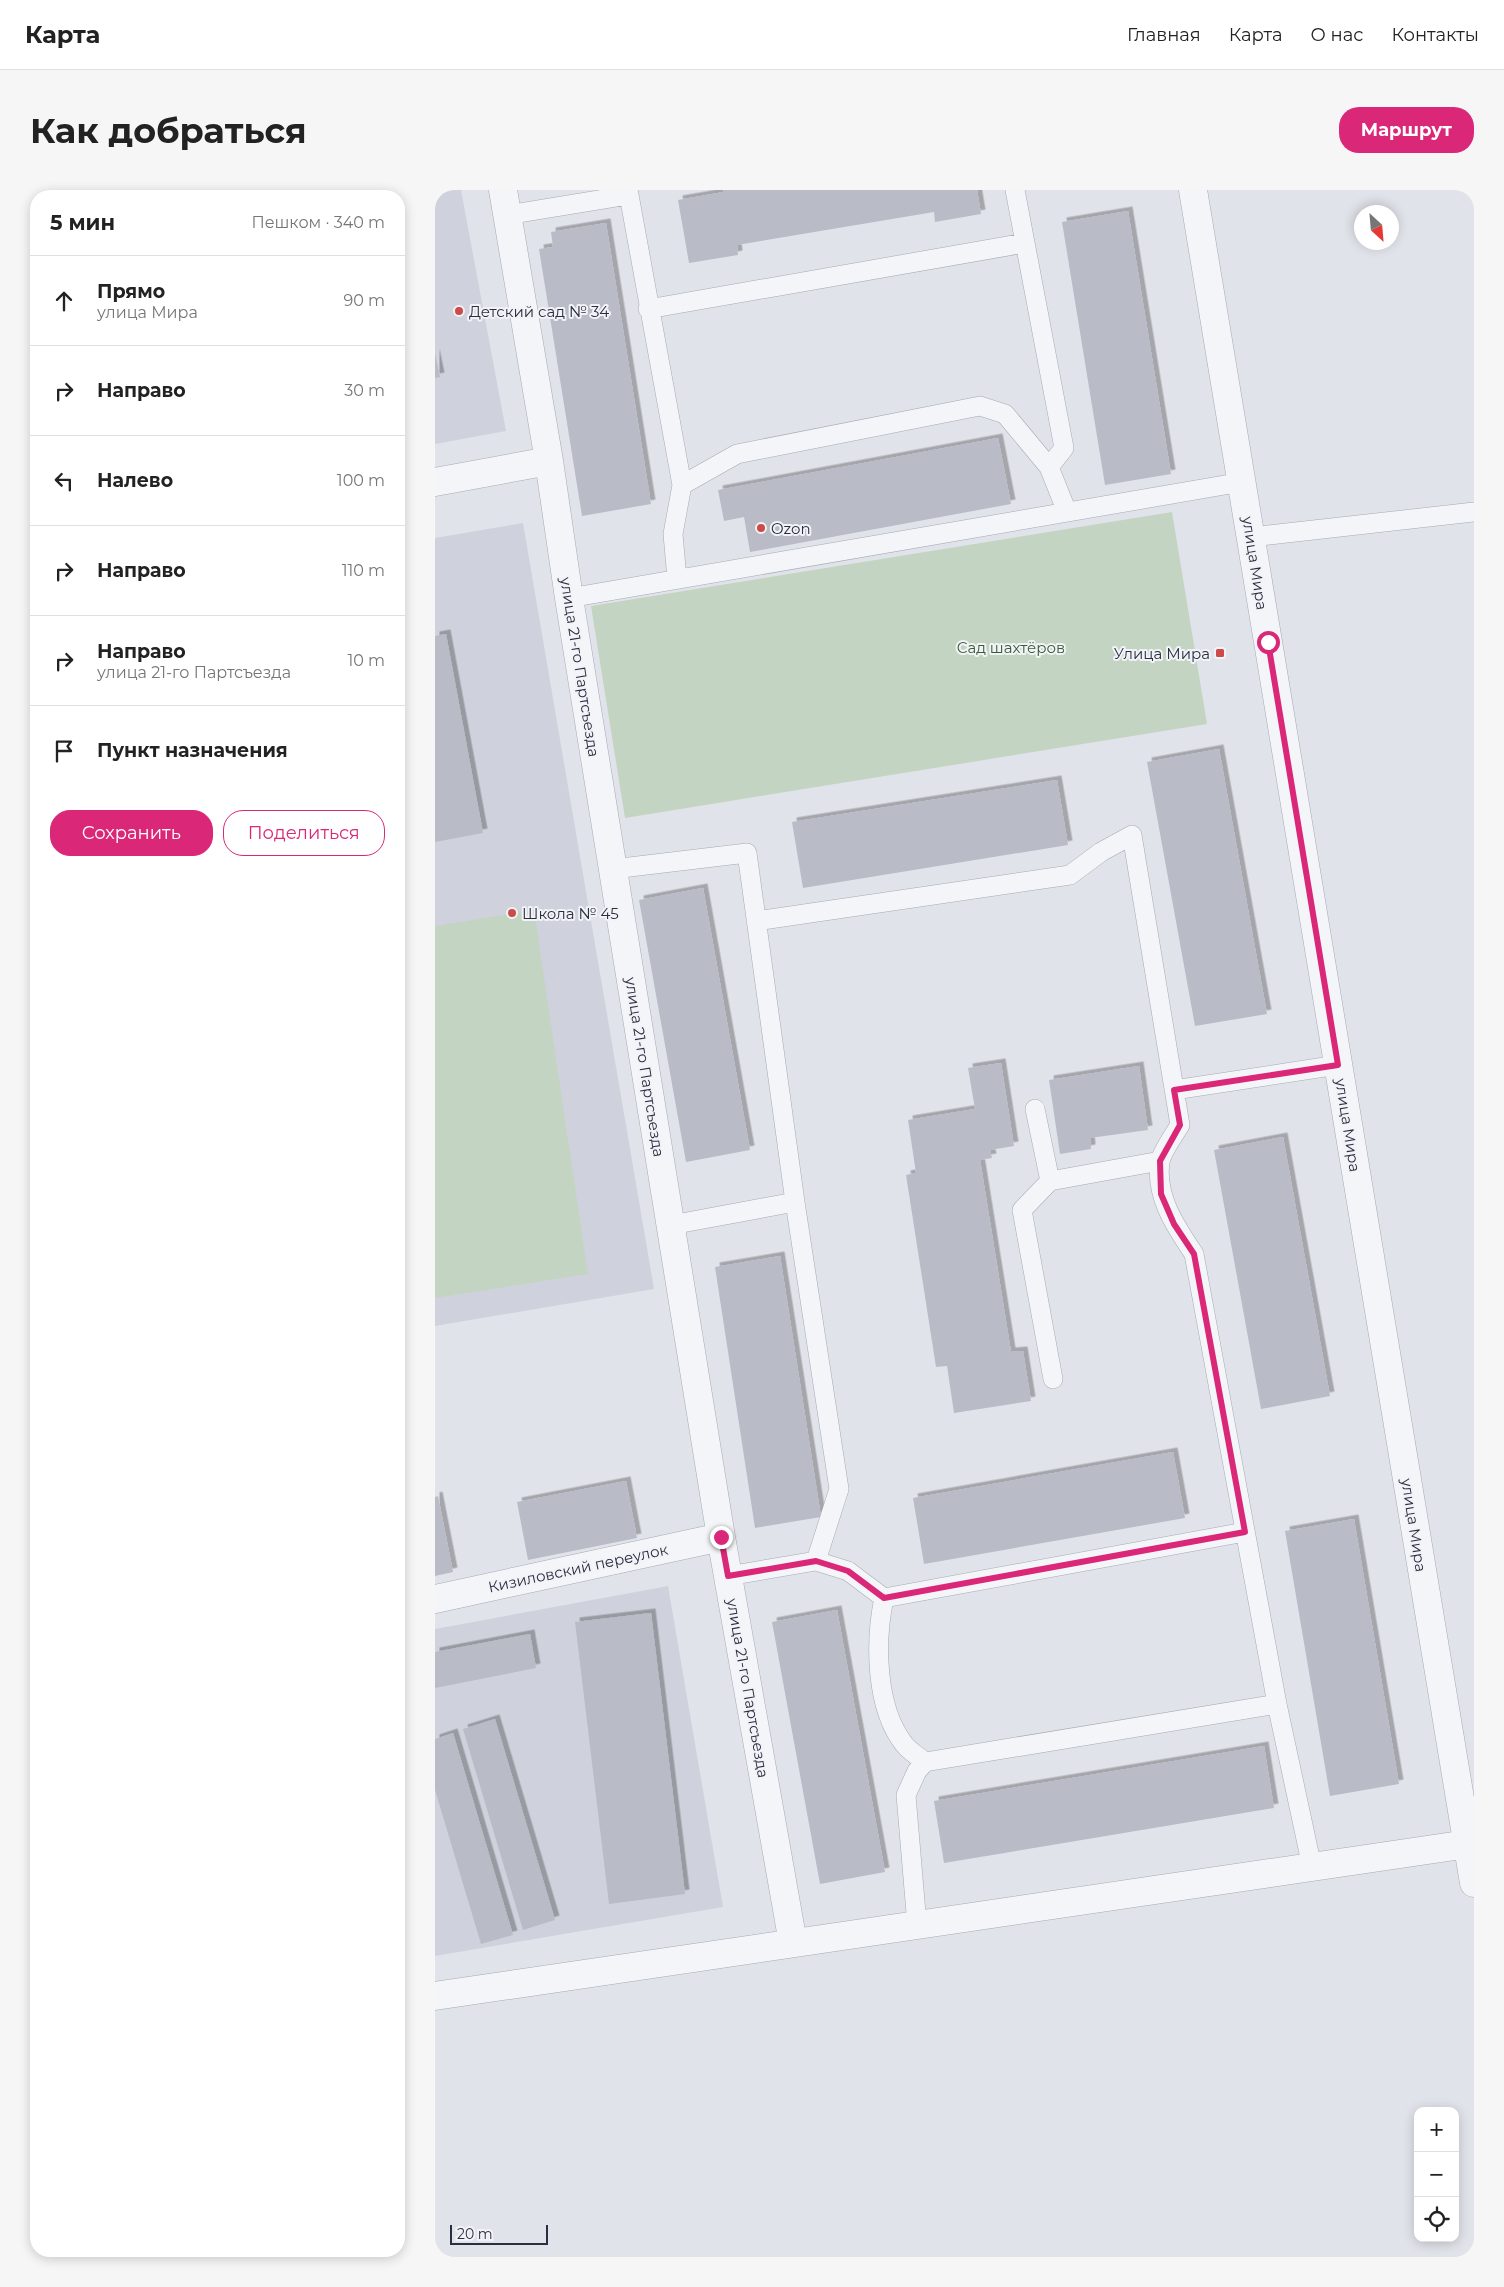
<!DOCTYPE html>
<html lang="ru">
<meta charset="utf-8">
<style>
:root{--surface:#fff;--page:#f6f6f6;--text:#222;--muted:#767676;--line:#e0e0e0;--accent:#db2777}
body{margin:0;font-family:Montserrat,sans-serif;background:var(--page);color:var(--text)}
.controls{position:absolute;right:15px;bottom:15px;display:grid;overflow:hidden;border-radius:10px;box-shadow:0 2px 12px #0003}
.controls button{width:45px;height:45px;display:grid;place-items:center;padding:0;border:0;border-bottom:1px solid var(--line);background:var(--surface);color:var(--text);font:25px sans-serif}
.compass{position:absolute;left:919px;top:15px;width:45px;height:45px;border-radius:50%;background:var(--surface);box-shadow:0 2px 12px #0003;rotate:154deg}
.scale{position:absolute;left:15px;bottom:12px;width:98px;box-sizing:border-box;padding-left:5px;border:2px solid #2a2e41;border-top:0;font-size:14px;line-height:18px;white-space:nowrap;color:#2a2e41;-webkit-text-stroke:4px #f1f3f7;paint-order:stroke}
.stop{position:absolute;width:15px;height:15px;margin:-11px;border:4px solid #db2777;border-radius:50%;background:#fff}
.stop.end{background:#db2777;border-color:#fff;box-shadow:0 1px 5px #0008}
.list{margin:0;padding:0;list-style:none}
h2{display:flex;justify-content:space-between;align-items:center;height:65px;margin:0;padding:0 20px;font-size:21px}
h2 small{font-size:16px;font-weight:400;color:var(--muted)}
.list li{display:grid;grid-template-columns:32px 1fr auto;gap:15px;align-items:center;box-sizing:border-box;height:90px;padding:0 20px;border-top:1px solid var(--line)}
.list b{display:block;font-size:19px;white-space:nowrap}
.list p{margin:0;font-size:16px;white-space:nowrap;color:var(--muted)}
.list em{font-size:16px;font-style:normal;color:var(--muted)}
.actions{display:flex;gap:10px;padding:15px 20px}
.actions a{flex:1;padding:11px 0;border:1px solid var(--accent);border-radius:20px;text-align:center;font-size:18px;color:var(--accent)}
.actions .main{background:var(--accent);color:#fff}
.icon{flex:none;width:28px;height:28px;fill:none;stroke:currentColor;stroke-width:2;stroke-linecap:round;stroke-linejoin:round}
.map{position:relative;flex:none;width:1039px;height:2067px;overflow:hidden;border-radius:20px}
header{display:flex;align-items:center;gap:30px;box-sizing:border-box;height:70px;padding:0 25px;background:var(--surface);border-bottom:1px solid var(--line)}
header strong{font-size:24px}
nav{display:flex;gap:28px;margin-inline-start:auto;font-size:18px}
.intro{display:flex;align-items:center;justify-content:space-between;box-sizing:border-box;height:120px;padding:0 30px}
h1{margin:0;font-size:35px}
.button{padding:12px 22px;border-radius:20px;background:var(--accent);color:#fff;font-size:18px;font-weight:700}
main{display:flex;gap:30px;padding:0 30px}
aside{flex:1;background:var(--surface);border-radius:20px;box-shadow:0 2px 12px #0003}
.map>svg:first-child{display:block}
.built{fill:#cfd2dc}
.green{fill:#c4d4c3}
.building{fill:#b9bcc7;filter:url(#shadow)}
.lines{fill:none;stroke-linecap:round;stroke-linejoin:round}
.service-casing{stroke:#a6a9b4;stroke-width:20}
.minor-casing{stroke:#a6a9b4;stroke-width:29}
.tertiary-casing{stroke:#a6a9b4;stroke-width:29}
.service{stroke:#f4f5f8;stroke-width:19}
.minor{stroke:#f4f5f8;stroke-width:28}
.tertiary{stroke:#f4f5f8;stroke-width:28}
.route{stroke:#db2777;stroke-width:6}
.poi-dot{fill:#cd4a48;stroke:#f1f3f7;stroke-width:2}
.labels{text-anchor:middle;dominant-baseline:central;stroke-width:4;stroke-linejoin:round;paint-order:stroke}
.poi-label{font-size:15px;fill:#2a2e41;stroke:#f1f3f7;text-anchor:start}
.street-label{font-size:15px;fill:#2a2e41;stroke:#f1f3f7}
.park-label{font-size:15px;fill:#385d37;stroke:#f1f3f7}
</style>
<header>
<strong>Карта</strong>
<nav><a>Главная</a><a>Карта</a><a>О нас</a><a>Контакты</a></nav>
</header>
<div class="intro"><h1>Как добраться</h1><a class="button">Маршрут</a></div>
<main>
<aside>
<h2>5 мин<small>Пешком · 340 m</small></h2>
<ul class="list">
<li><svg class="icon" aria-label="ahead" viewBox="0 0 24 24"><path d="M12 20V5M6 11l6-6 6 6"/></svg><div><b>Прямо</b><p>улица Мира</p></div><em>90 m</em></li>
<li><svg class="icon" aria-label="right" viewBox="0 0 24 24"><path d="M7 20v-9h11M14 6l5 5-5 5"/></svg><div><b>Направо</b></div><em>30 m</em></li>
<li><svg class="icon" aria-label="left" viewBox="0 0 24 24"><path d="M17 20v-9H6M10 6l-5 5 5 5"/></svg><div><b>Налево</b></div><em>100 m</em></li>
<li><svg class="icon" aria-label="right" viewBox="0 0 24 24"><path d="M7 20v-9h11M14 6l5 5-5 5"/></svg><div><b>Направо</b></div><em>110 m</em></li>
<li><svg class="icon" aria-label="right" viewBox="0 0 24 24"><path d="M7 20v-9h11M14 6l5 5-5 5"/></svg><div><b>Направо</b><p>улица 21-го Партсъезда</p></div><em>10 m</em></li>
<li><svg class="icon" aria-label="arrive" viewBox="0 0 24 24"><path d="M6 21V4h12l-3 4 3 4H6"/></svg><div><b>Пункт назначения</b></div></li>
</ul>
<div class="actions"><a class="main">Сохранить</a><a>Поделиться</a></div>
</aside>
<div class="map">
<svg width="1039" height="2067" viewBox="0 0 1039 2067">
<defs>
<filter id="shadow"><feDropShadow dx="4.5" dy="-4.5" stdDeviation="0" flood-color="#0004"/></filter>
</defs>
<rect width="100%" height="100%" fill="#e1e3ea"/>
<!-- built -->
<path class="built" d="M0 0H26L71 241 0 254Z
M88 333 219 1099 0 1136V348Z
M233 1396 288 1717 0 1766V1439Z"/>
<!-- green -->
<path class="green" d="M737 322 772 534 190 628 156 416Z
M99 720 153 1084 0 1108V736Z"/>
<!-- building -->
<path class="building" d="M288 0H542L546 24 500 32 499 22 302 55 303 65 254 73 243 10 289 2Z
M693 21 736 284 670 295 627 32Z
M171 33 216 314 147 326 104 59 118 57 116 42Z
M0 163 5 187 0 188Z
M563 248 576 314 315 362 309 327 289 331 283 300Z
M11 444 48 643 0 652V446Z
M784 559 832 824 760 836 712 572Z
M622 590 633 655 368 698 357 632Z
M268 698 315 960 251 972 204 710Z
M566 873 579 956 555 960 557 968 545 970 576 1162 588 1161 596 1211 519 1223 512 1176 501 1177 471 985 481 983 473 930 540 919 533 878Z
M704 876 713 940 655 948 656 959 625 964 614 890Z
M848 947 895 1206 826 1219 779 960Z
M345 1066 386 1327 320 1338 280 1077Z
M738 1262 750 1328 489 1374 478 1308Z
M191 1291 202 1348 93 1370 82 1312Z
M3 1306 18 1382 0 1386V1307Z
M919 1329 964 1594 895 1606 850 1341Z
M402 1420 450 1682 385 1694 337 1432Z
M216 1423 250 1704 174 1714 140 1432Z
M95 1444 101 1478 0 1498V1462Z
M60 1529 120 1730 88 1740 28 1539Z
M18 1543 78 1745 46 1754 0 1600V1549Z
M829 1556 839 1618 509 1673 499 1611Z"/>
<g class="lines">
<defs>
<path id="service" d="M580 0 629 258 614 277
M194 5 247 295
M72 25 194 5 193 0
M213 119 590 53
M816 347 1039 322
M242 389 238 344 247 295 302 264 545 216 570 224 614 277 632 322
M134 408 807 292
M178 679 312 663 360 1012 404 1299 381 1371
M321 731 635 685 666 662 697 645 745 935C739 945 727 961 725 972 720 1007 741 1037 759 1064L842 1514 877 1677
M739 900 903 875
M600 919 615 991 725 971
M615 991 587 1020 618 1189
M236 1035 360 1012
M293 1386 381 1371 413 1381 449 1408C440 1451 440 1517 469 1554 474 1561 483 1566 490 1572L482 1581 471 1605 482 1735
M449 1408 810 1342
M490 1572 842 1514"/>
<path id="minor" d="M68 0 114 271 134 408 286 1347 358 1753
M0 292 114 271
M0 1409 286 1347
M0 1806 1039 1653"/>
<path id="tertiary" d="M758 0 1039 1693"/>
</defs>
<!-- service casing -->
<use href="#service" class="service-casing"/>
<!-- minor casing -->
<use href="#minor" class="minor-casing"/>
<!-- tertiary casing -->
<use href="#tertiary" class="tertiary-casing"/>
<!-- service -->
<use href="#service" class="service"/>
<!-- minor -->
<use href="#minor" class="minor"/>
<!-- tertiary -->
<use href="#tertiary" class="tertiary"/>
</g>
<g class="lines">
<!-- route -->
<path class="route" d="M286 1347 293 1386 381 1371 413 1381 449 1408 810 1342 759 1064 739 1034 726 1004 725 971 745 935 739 900 903 875 833 452"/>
</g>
<!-- markers -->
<g class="poi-dot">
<circle cx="24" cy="121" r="5"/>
<circle cx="326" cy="338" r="5"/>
<rect x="780" y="458" width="10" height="10" rx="2.5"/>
<circle cx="77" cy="723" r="5"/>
</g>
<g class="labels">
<!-- poi labels -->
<g class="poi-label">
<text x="34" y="121">Детский сад № 34</text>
<text x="336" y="338">Ozon</text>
<text x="775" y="463" text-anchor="end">Улица Мира</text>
<text x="87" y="723">Школа № 45</text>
</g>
<!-- street labels -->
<g class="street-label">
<text transform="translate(820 373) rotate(81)">улица Мира</text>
<text transform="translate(145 477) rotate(81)">улица 21-го Партсъезда</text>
<text transform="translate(210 877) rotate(81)">улица 21-го Партсъезда</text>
<text transform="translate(913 935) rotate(81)">улица Мира</text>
<text transform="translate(979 1335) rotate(81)">улица Мира</text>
<text transform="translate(143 1378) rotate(-12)">Кизиловский переулок</text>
<text transform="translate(313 1498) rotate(80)">улица 21-го Партсъезда</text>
</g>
<!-- park labels -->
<g class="park-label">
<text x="576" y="457">Сад шахтёров</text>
</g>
</g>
</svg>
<div class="controls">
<button>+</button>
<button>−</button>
<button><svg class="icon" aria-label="locate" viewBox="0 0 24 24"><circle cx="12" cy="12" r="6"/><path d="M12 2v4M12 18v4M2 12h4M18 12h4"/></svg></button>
</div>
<svg class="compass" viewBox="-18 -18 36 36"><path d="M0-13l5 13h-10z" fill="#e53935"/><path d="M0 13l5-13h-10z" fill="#767676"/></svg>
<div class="scale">20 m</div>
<div class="stop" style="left:833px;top:452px"></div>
<div class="stop end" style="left:286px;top:1347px"></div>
</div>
</main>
